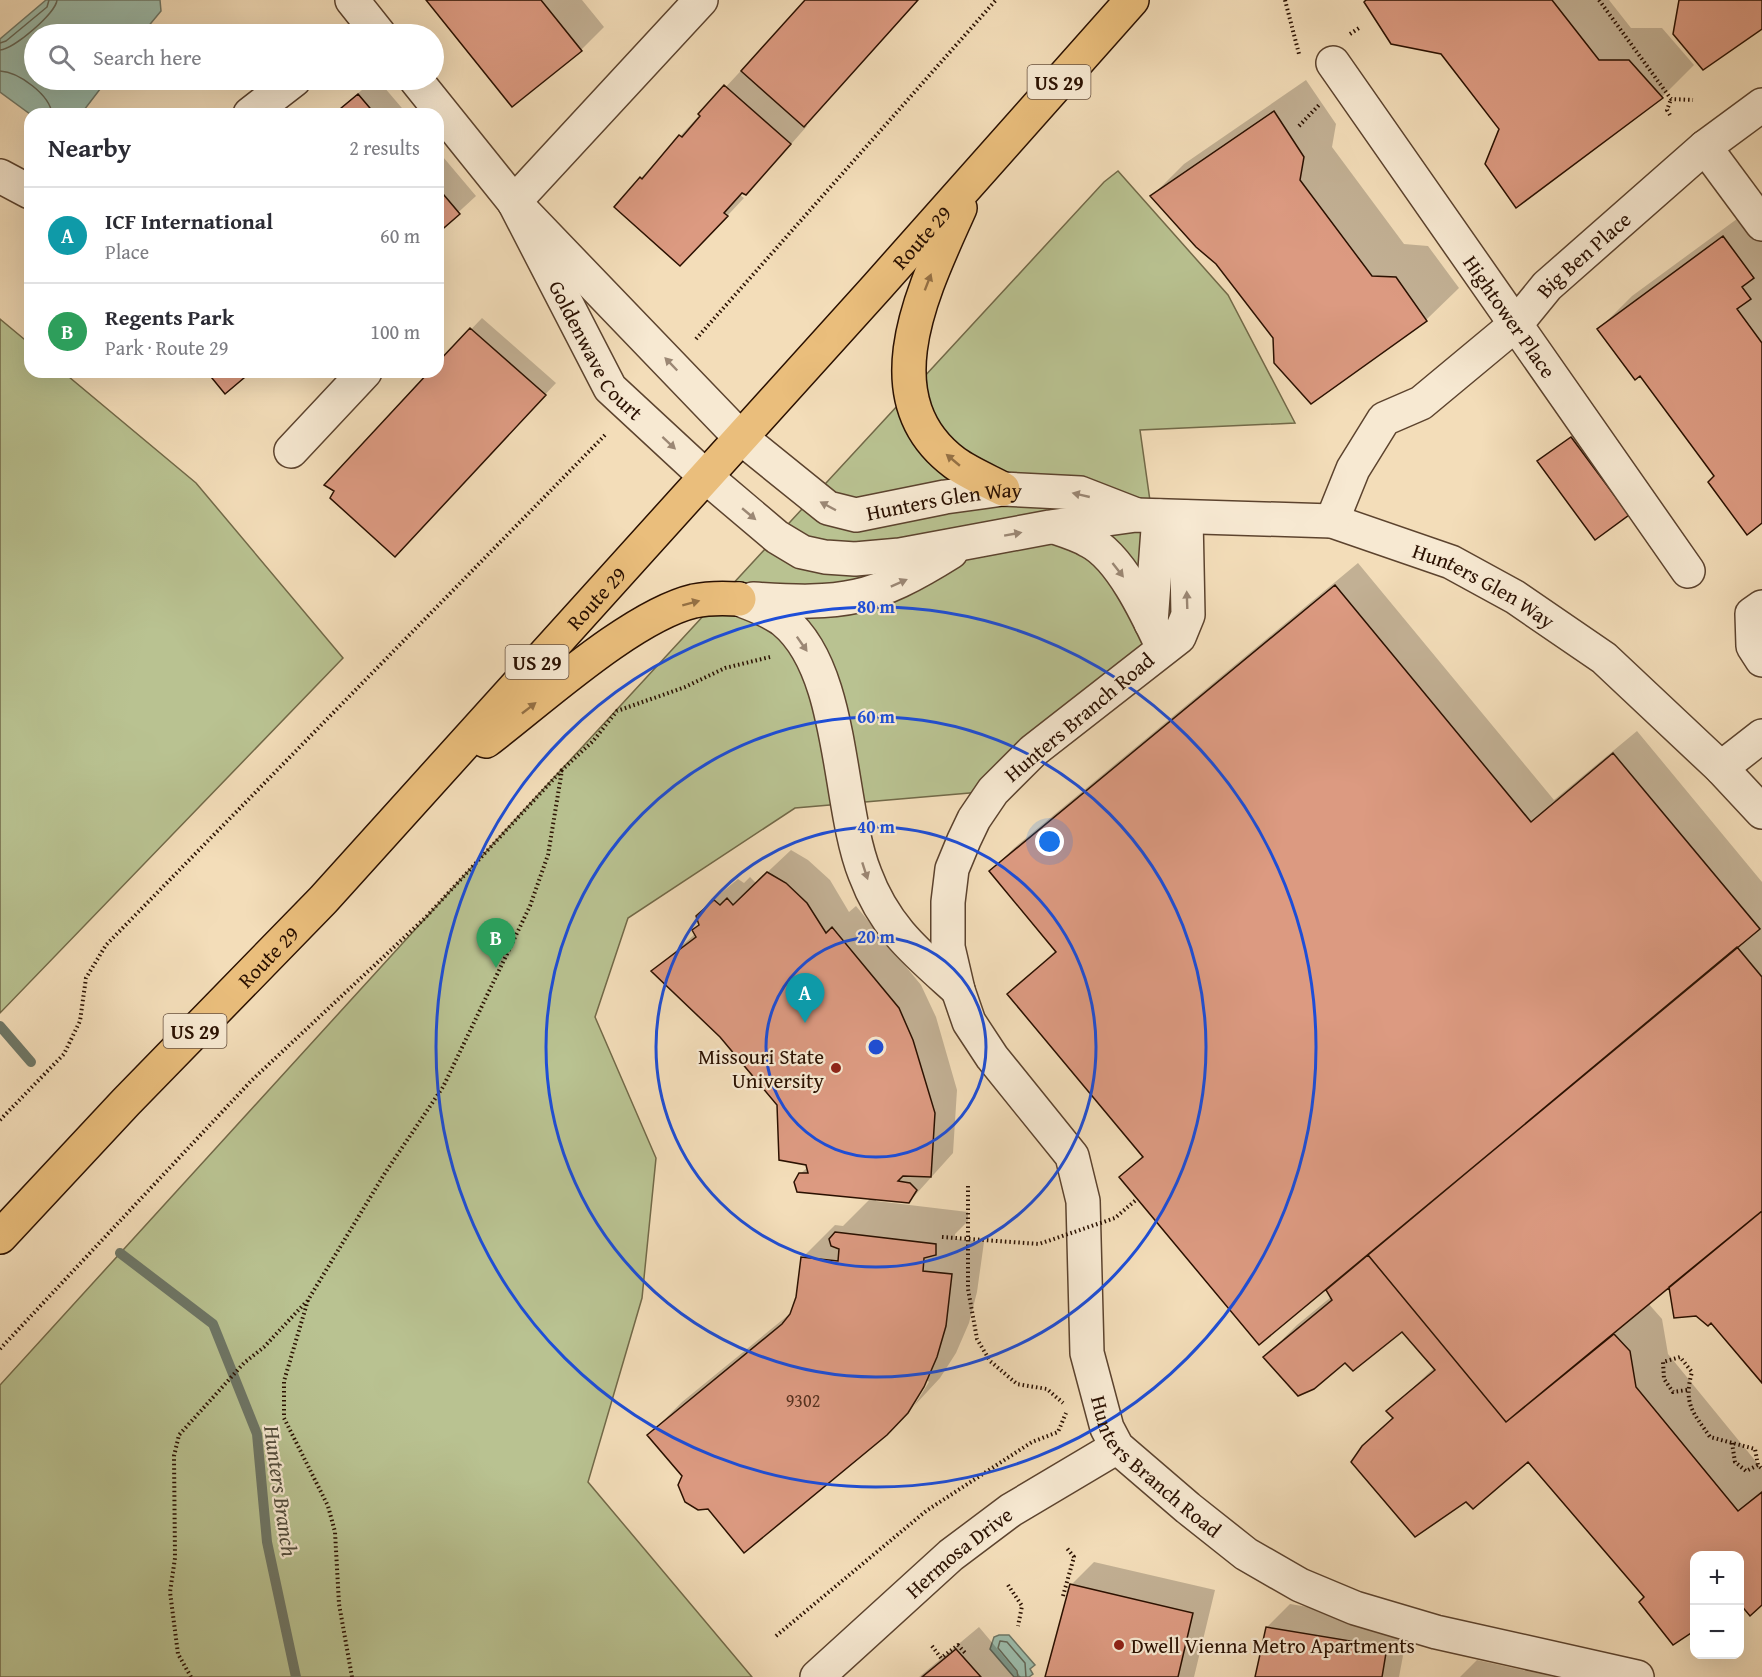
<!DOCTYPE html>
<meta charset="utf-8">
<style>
:root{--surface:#fff;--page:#f7f7f7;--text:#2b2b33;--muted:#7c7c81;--line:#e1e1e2;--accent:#8f2418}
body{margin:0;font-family:"Gentium Book Plus",serif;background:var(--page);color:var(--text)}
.controls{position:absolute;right:18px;bottom:18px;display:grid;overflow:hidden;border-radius:12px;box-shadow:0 6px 24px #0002}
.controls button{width:54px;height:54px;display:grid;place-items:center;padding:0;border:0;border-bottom:2px solid var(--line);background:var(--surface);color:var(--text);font:30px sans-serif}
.you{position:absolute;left:1050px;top:842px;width:21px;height:21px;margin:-15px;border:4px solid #fff;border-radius:50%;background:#1a73e8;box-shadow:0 0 0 9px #1a73e833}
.badge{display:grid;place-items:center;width:39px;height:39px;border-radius:50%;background:var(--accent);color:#fff;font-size:20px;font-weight:700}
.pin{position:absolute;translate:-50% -50px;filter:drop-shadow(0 2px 3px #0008)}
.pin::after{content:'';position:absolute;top:32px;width:21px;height:18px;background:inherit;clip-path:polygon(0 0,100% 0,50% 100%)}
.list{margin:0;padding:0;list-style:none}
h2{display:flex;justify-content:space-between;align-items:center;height:78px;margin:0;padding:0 24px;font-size:26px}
h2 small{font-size:20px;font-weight:400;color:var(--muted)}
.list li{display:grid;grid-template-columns:39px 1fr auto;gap:18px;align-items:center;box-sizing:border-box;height:96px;padding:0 24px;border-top:2px solid var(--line)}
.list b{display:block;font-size:22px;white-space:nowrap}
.list p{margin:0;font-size:20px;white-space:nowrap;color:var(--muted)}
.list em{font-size:20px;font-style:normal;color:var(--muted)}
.icon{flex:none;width:33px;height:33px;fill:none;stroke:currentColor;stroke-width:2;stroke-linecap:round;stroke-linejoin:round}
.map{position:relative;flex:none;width:1762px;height:1677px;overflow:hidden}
.search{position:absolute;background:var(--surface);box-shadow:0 6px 24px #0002;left:24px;top:24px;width:420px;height:66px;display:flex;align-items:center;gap:15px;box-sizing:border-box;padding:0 21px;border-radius:33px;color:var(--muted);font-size:22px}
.panel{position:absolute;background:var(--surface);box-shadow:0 6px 24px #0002;left:24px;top:108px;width:420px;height:270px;border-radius:18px}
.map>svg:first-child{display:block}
.green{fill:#b9c291;stroke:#726948;stroke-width:1.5}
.water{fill:#9cbcab;stroke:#6e7767;stroke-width:1.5}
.shadow{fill:#0003}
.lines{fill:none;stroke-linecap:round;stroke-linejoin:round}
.shore{stroke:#636656;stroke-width:1.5}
.stream{stroke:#6e7767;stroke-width:10}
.building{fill:#dc9a81;stroke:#2a1000;stroke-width:1.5}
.minor-casing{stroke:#5c432e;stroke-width:36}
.major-casing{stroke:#2a1000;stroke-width:36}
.path{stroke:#2a1000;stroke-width:4;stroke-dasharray:1.5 3;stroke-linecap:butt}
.minor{stroke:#f7e9d2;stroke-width:33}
.major{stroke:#eabe7c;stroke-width:33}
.path-bridge{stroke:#2a1000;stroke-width:4;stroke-dasharray:1.5 3;stroke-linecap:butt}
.oneway{fill:#947044}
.oneway2{fill:#9b8774}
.ring{fill:none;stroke:#1d4ed8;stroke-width:3}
.poi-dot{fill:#8f2418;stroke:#f7e9d2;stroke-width:2}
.labels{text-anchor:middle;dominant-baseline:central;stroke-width:4.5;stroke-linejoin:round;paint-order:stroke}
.number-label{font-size:18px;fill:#563220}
.shield{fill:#f7e9d2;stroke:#68513f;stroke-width:1.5}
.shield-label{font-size:20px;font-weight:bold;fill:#2a1000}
.street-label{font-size:21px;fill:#2a1000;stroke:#f7e9d2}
.poi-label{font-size:21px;fill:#2a1000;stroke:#f7e9d2;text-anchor:end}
.water-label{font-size:22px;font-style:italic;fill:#524c3c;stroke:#f7e9d2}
.centre{fill:#1d4ed8;stroke:#f7e9d2;stroke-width:3}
.ring-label{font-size:18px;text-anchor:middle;font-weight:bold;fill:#1d4ed8;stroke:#f7e9d2;stroke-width:4.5;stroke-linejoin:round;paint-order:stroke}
</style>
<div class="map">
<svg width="1762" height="1677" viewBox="0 0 1762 1677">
<rect width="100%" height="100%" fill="#f3ddb9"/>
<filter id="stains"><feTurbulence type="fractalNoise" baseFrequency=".00333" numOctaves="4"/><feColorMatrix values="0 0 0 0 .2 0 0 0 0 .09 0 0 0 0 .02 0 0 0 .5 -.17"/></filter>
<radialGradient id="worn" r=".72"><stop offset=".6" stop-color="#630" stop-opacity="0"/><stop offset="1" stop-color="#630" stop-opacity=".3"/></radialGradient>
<!-- green -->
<path class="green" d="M1118 171 1228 295 1295 423 1140 430 1153 522 1188 615 993 791 795 808 628 918 595 1017 656 1158 642 1298 588 1482 752 1677H0V1385L525 809 1104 182Z
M0 319 30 344V372H63L196 483 343 658 0 1013Z"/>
<!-- water -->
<path class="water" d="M46 0H160L161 11 142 34H34V80H107L81 114H30L0 92V39Z
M999 1635H1009L1035 1665 1030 1669 1033 1674 1029 1677H1014L990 1649 994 1637Z"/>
<!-- shadow -->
<path class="shadow" d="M428 0H582L604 27 581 50 512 105Z
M807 0H918L805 124 807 126 763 176 746 193 744 192 740 195 744 198 698 247 641 178Z
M1367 0H1609L1631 28H1662L1694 65 1662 97 1501 129 1442 53Z
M374 80H378L407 114H333Z
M1306 80 1336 124 1332 147 1404 244 1428 246 1459 288 1426 320 1312 402 1274 338 1217 263 1152 196 1184 164Z
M438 151 476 196 438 231Z
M1756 205 1762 213V521L1716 476 1640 374 1599 329 1632 296Z
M482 318 556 383 406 544 431 372H438V364Z
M1577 433 1633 509 1628 514 1539 461Z
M1358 563 1554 800 1637 731 1762 882V1381L1684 1274 1647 1302 1662 1319 1668 1354 1762 1469V1603L1750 1614 1740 1601V1556H1694V1629L1689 1634 1646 1597 1528 1460 1466 1500 1363 1447 1394 1417 1388 1411 1435 1367 1402 1330 1345 1361 1265 1357 1297 1325 1331 1297 1326 1288 1121 1177 1143 1155 1009 994 1056 950 991 871 1014 848Z
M791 850 808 860 830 880 849 912 856 906 921 985 936 1017 957 1090 953 1153 909 1202 876 1198V1201L968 1212V1221L955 1234V1239L984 1242 977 1292 969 1323 956 1353 940 1378 914 1406 929 1382 927 1380 684 1476 649 1435 682 1402 792 1312 797 1298 802 1258 835 1225 843 1226 871 1198 800 1174 808 1167 778 1105 721 1036 653 971 695 934 694 930 700 923 698 916 721 893 738 879 744 883 750 877 756 883Z
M1094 1562 1215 1590 1194 1677H1047L1071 1585Z
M1290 1604 1409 1624 1399 1677H1257L1267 1627Z
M979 1627 1021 1677H919Z
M1477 1660 1555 1677H1460Z"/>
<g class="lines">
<!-- shore -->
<path class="shore" d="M0 43 6 41 47 7 49 0
M0 50C14 49 56 13 57 0
M0 71C19 72 50 95 52 114
M1018 1677 1017 1671 998 1648 1000 1641 1007 1642 1025 1663 1026 1677"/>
<!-- stream -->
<path class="stream" d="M0 1026 31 1062
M120 1253 213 1324 257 1434 267 1542 296 1677"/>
</g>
<!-- building -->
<path class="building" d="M426 0H541L582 51 512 107Z
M805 0H918L804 127 741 71Z
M1366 0H1552L1599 60H1629L1663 98 1516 208 1485 164 1499 129 1441 54 1391 44 1364 2Z
M1679 0H1762V29L1703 70 1673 34Z
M724 85 791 144 746 195 742 193 724 213 728 216 680 266 614 207 640 177 642 179 679 135 682 137 700 116 698 114Z
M358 94 375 114H334Z
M1274 111 1304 157 1300 180 1372 276 1396 277 1427 321 1311 404 1274 363 1273 338 1216 264 1196 247 1150 196Z
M438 188 460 214 438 233Z
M1723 236 1754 278 1742 287 1751 299 1737 309 1762 343V523L1747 535 1708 482 1714 476 1640 376 1635 380 1597 329Z
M470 328 546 395 395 557 330 498 334 491 324 485 429 372H438V362Z
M207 372H251L225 394Z
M1571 437 1629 515 1595 540 1537 461Z
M1335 585 1531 822 1613 753 1760 929 1259 1345 1119 1177 1143 1157 1007 994 1056 952 989 871Z
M767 872 786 883 807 903 826 933 832 927 899 1008 913 1040 935 1113 931 1177 903 1176 898 1181 910 1183 917 1190 909 1203 797 1192 794 1182 799 1173H808L806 1165 779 1160 777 1105 720 1037 651 971 696 937 692 930 699 925 696 916 714 900 720 905 727 898 733 905Z
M1737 947 1762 977V1211L1506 1422 1368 1255Z
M1762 1211V1383L1711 1323 1708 1326 1696 1316 1674 1318 1669 1287Z
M835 1232 936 1244V1255L924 1258 923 1271 952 1274 946 1326 937 1357 924 1387 908 1413 887 1435 744 1553 708 1509 698 1510 685 1502 678 1485 682 1476 647 1435 782 1324 790 1314 796 1297 801 1257 838 1261 839 1249 831 1246 829 1239Z
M1368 1255 1506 1422 1614 1334 1630 1351 1636 1387 1738 1511 1762 1492V1605L1750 1616 1740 1604V1556H1694V1631L1673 1645 1639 1602 1644 1597 1528 1462 1473 1509 1466 1502 1415 1537 1351 1462 1362 1446 1393 1418 1386 1411 1435 1370 1402 1332 1353 1371 1345 1363 1314 1389 1298 1396 1263 1357 1332 1300 1326 1290Z
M1070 1584 1193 1613 1178 1677H1045Z
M1266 1627 1387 1647 1382 1677H1255Z
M956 1649 981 1677H922Z"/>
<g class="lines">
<defs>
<g id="minor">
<path d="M352 0 379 34"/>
<path id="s1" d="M1333 63 1688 571"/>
<path id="s2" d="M416 80 514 202 740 437 828 508 856 515 945 497 1003 489 1080 493 1134 514"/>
<path d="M250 114 294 80"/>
<path d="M1705 147 1762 224"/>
<path d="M0 176 30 192"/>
<path id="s3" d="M514 202 610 388 705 476 777 537 802 552 825 557 855 559 900 555 1050 527 1136 515 1332 521 1451 562 1515 597 1604 658 1721 768 1762 812"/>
<path d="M514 202 701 0"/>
<path d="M291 451 365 372"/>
<path id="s4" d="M1186 517 1188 615 1179 637 1033 751 993 791 974 819 964 840 952 869 948 902V947L958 990 969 1022 992 1057 1072 1156 1083 1201 1087 1353 1107 1428 1117 1447 1188 1508 1246 1554 1300 1585 1355 1608 1436 1632 1637 1677"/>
<path id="s5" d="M1332 521 1353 469 1384 419 1421 403 1516 324 1547 286 1705 147 1762 105"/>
<path d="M1054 527C1066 531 1079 535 1089 541 1121 557 1148 616 1163 648"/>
<path d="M739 599C753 605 772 611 784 621 845 671 837 804 865 874 885 928 917 953 958 990"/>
<path d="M753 599C843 605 873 601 951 552"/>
<path d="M1762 607 1752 614 1753 646 1762 660"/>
<path d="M1151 623 1159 516"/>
<path d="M1721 768 1762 736"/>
<path id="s6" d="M817 1677 951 1555 1011 1510 1117 1447"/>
</g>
<g id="major">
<path d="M960 208C926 285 867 397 955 463 969 473 988 481 1003 489"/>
<path d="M486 741C539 701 631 616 694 601 708 598 724 598 739 599"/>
<path id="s7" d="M0 1237 126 1102 323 900 877 287 1132 0"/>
</g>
</defs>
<!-- minor casing -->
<use href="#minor" class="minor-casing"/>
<!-- major casing -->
<use href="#major" class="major-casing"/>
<!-- path -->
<path class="path" d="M1285 0 1299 54
M1599 0 1671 99 1693 100
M1350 34 1359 28
M1670 115 1667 110 1671 99
M1299 126 1320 104
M696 339 996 0
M0 1120 64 1054 80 1021 86 978 106 945 606 434
M968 1186V1289L977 1339 990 1361 1017 1384 1047 1389 1063 1403
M0 1349 252 1080 425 918 562 770
M1687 1390 1673 1392 1664 1379 1663 1362 1680 1357 1692 1372C1683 1404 1693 1412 1710 1437L1755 1449 1758 1465 1762 1469
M1732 1443 1735 1462 1746 1471 1758 1465
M1008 1585 1022 1606 1018 1626
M1063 1596 1074 1557 1066 1547
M776 1636 926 1511 1032 1442 1058 1432 1066 1413
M932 1646 941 1658 958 1645 966 1654
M191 1677 178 1654 170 1592 175 1558 174 1456 179 1435 244 1363 264 1347 307 1301
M352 1677 339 1604 335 1532 328 1506 284 1418V1381L308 1300 385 1173 443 1087 530 906 548 855 562 770 593 741 617 711 685 687 725 668 770 657"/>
<!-- minor -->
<use href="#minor" class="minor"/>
<!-- major -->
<use href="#major" class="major"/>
<!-- path-bridge -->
<path class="path-bridge" d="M942 1237 1039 1244 1115 1218 1137 1199"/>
</g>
<!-- one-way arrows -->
<defs><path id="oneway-solid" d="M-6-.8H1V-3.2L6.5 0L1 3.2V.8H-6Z" transform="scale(1.5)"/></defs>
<g class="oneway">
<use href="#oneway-solid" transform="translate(928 282) rotate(-69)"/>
<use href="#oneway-solid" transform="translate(953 460) rotate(-140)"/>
<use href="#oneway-solid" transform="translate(691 603) rotate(-15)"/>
<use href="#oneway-solid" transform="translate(529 708) rotate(-38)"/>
</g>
<g class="oneway2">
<use href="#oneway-solid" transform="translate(671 364) rotate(-134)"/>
<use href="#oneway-solid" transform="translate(669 443) rotate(43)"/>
<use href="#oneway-solid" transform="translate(1081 495) rotate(-167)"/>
<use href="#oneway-solid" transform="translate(828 506) rotate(-152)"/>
<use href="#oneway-solid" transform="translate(749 514) rotate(40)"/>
<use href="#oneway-solid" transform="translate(1013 534) rotate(-10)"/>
<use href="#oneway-solid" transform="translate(1118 570) rotate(52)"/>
<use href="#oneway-solid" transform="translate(899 583) rotate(-24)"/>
<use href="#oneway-solid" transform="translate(1187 600) rotate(-92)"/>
<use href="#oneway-solid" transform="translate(802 644) rotate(55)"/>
<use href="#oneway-solid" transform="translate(865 871) rotate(72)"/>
</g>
<!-- distance rings -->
<g class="ring">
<circle cx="876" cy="1047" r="110"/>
<circle cx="876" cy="1047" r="220"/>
<circle cx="876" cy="1047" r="330"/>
<circle cx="876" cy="1047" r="440"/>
</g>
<!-- markers -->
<g class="poi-dot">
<circle cx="836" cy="1068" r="6"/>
<circle cx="1119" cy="1645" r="6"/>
</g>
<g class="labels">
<!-- number labels -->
<g class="number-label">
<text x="803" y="1400">9302</text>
</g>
<!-- shield labels -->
<g class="shield">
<rect x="1027.5" y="65" width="63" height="34" rx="4.5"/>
<rect x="505.5" y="645" width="63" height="34" rx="4.5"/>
<rect x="163.5" y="1014" width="63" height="34" rx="4.5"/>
</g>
<g class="shield-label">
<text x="1059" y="82">US 29</text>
<text x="537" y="662">US 29</text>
<text x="195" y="1031">US 29</text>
</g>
<!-- street labels -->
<g class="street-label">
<text stroke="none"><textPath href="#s7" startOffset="1360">Route 29</textPath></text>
<text stroke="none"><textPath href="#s5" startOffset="376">Big Ben Place</textPath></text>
<text stroke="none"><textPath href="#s1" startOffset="309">Hightower Place</textPath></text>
<text stroke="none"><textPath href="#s3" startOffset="170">Goldenwave Court</textPath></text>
<text stroke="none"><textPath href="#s2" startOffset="714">Hunters Glen Way</textPath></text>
<text stroke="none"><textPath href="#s3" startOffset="1162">Hunters Glen Way</textPath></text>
<text stroke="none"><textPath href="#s7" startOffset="874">Route 29</textPath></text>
<text transform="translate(1079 717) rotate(-40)">Hunters Branch Road</text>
<text stroke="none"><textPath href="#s7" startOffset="388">Route 29</textPath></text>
<text stroke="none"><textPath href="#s4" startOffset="1114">Hunters Branch Road</textPath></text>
<text stroke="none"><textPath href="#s6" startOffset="189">Hermosa Drive</textPath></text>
</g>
<!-- poi labels -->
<g class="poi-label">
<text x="824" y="1056">Missouri State<tspan x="824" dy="24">University</tspan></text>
<text x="1131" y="1645" text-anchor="start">Dwell Vienna Metro Apartments</text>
</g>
<!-- water labels -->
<g class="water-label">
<text transform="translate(281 1491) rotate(82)">Hunters Branch</text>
</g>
</g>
<circle cx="876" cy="1047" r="9" class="centre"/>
<g class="ring-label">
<text x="876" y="613">80 m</text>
<text x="876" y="723">60 m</text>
<text x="876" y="833">40 m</text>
<text x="876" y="943">20 m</text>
</g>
<rect width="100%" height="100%" filter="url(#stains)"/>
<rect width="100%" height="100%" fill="url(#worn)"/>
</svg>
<div class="controls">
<button>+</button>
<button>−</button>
</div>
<div class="you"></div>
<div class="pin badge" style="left:805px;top:1023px;background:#0f9aa8">A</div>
<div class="pin badge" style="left:496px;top:968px;background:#2e9e5b">B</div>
<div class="search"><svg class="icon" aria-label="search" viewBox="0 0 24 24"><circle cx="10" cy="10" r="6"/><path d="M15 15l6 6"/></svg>Search here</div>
<section class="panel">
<h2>Nearby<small>2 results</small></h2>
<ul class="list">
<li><span class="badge" style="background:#0f9aa8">A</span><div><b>ICF International</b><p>Place</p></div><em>60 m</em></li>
<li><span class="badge" style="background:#2e9e5b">B</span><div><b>Regents Park</b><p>Park · Route 29</p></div><em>100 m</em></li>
</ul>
</section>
</div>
